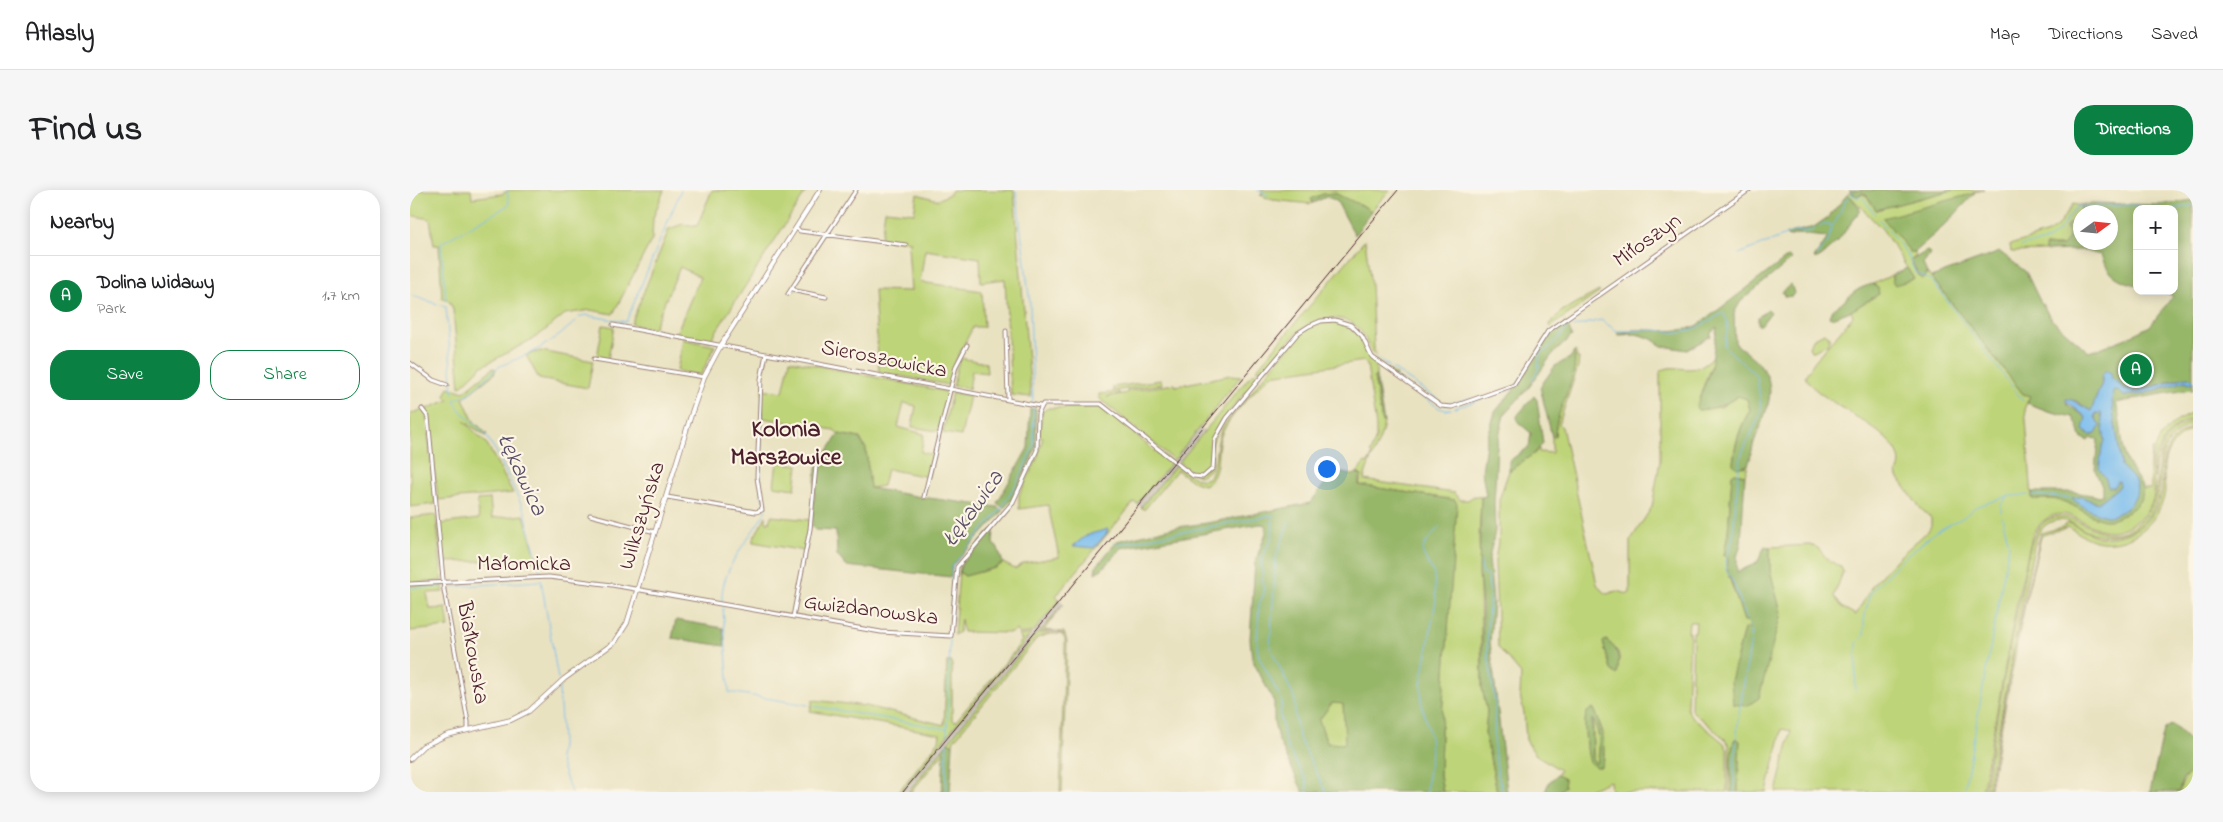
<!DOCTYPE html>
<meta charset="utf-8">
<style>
:root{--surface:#fff;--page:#f6f6f6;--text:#202124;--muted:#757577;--line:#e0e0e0;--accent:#0b8043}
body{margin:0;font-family:"Indie Flower",sans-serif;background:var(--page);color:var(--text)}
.controls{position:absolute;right:15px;top:15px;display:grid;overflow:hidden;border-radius:10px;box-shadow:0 2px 12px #0003}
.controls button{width:45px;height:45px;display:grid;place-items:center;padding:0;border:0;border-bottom:1px solid var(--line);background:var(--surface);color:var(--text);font:25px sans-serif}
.compass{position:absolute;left:1663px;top:15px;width:45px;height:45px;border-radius:50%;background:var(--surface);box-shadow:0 2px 12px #0003;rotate:75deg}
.you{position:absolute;left:916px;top:278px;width:18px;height:18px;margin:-12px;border:4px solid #fff;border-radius:50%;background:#1a73e8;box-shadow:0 0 0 8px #1a73e833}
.badge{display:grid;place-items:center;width:32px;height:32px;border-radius:50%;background:var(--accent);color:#fff;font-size:16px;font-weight:700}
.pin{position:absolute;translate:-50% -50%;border:2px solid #fff;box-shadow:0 1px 5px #0006}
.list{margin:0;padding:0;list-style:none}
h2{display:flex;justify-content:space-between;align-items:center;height:65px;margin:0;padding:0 20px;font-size:21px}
h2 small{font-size:16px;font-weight:400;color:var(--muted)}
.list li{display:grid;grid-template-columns:32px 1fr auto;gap:15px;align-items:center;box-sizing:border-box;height:80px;padding:0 20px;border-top:1px solid var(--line)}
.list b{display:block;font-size:19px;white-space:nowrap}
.list p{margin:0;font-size:16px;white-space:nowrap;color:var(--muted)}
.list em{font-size:16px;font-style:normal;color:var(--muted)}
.actions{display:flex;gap:10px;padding:15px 20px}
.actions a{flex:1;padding:11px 0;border:1px solid var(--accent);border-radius:20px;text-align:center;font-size:18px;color:var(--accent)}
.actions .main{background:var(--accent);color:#fff}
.map{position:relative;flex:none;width:1783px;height:602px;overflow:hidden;border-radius:20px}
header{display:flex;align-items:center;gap:30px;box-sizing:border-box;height:70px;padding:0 25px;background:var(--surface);border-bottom:1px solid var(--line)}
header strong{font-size:24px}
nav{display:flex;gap:28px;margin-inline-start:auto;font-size:18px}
.intro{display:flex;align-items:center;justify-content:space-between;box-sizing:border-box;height:120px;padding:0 30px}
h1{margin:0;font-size:35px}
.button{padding:12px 22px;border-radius:20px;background:var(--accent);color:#fff;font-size:18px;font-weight:700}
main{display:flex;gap:30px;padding:0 30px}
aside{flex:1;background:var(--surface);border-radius:20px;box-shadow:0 2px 12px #0003}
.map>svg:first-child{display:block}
.industrial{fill:#c9c4b8}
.green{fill:#bed478;stroke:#847a52;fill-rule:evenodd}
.forest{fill:#96b668;stroke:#706a4a;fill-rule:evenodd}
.water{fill:#78bcee;stroke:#616e8c}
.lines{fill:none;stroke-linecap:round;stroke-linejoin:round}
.stream{stroke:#78bcee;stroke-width:1}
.minor-casing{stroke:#9a8076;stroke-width:5}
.tertiary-casing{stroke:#9a8076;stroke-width:5.5}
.minor{stroke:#fff;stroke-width:3}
.tertiary{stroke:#fff;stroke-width:4}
.rail{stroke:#4a1f2b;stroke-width:1}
.labels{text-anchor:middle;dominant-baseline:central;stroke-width:4.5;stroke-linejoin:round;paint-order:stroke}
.street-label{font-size:22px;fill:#4a1f2b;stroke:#fcf5e5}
.neighbourhood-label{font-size:24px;font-weight:bold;fill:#4a1f2b;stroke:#fcf5e5}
.water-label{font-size:24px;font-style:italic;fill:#584e66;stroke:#fcf5e5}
</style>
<header>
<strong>Atlasly</strong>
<nav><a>Map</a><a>Directions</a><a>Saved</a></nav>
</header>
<div class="intro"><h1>Find us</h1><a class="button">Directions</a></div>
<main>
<aside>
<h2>Nearby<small></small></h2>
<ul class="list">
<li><span class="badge">A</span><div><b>Dolina Widawy</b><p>Park</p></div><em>1.7 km</em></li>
</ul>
<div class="actions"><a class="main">Save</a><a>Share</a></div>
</aside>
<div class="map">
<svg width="1783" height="602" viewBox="0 0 1783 602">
<rect width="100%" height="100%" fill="#fcf5e5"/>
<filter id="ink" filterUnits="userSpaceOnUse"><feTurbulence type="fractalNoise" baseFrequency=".02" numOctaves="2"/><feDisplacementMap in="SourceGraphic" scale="10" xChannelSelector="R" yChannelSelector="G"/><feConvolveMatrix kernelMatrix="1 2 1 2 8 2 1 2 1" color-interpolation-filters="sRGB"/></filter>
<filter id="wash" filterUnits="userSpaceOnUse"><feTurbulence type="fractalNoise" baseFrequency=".0096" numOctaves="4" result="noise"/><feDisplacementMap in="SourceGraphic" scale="20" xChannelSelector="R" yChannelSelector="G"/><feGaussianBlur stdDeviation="1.12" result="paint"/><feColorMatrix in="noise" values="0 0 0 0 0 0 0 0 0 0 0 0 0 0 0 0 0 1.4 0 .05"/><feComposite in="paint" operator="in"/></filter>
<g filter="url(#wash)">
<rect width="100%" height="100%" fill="#e9e2c1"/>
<!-- industrial -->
<path class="industrial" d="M790 238 794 241 731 317 727 314Z
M650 410 653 414 498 602H491Z"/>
<!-- green -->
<path class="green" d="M0 0H61L62 8 92 4 99 0H254L243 28 242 49 203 124 180 120 155 124 128 146 71 177 50 197 43 119 39 111 32 108 29 55H24L20 29 0 25Z
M302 0H397L300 151 266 144 290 87 270 77 243 139 221 134 259 39 273 34 287 36Z
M542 0H604L621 207 601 205 595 89 571 92 570 68 515 60 510 92 572 101 574 137H563L546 170 538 195 469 182 464 100 501 101 498 56 501 52 471 49 475 20 504 23 507 4 528 10 541 3Z
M851 0H980L961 21 954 16 937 10 925 3 913 4 901 9 903 13 901 14 863 10 850 5 853 4Z
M1542 0H1574L1564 2 1501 63 1504 62 1506 66 1500 71 1509 86 1514 88 1517 83 1521 87 1613 204 1620 206 1615 217 1622 308C1631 310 1640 308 1649 310 1679 316 1685 343 1719 320 1728 315 1732 309 1732 299H1741C1741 284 1737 272 1743 258 1737 277 1750 295 1741 314 1737 322 1731 328 1723 333 1699 350 1684 336 1663 327 1646 319 1629 330 1622 346L1607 412 1572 602H1366L1381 541 1372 539 1357 602H1328L1326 548 1324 550 1322 602H1319V555L1315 549 1281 520 1283 442H1285L1286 432H1279L1278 442H1280L1277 519 1281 526 1314 553 1317 559V602H1201L1200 591 1174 602H1147L1152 599 1155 589 1147 585 1150 580 1125 564 1116 550 1114 523 1110 506 1111 484 1088 457 1085 371 1089 345V310L1099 281 1129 258V262L1142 263V247L1145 246C1145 218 1169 188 1164 162L1166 161 1167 168H1169L1168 177 1149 234 1152 237 1187 394 1192 401 1197 404 1206 401 1218 404 1220 403V351L1242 317 1250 271V182C1266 169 1281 192 1304 165 1300 184 1289 200 1288 220L1311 217 1328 206 1337 209 1340 220C1330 236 1324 255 1323 274L1334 277 1338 275 1335 285 1325 283 1322 285 1318 342 1314 365 1318 369 1319 387 1334 430 1338 431 1340 439H1334L1325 474 1371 424 1360 380V357L1400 355 1408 358 1419 371 1431 376 1433 382 1424 406 1433 418 1446 425 1463 394 1491 365 1518 341 1521 336V328L1509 317 1488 287 1487 283C1508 245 1403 213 1395 186L1404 172 1443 126 1441 121 1468 104V98L1463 94 1482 85V91L1504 89 1473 40 1438 4 1441 2 1443 4 1456 5 1466 20ZM1197 450 1208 462 1210 471 1201 480 1193 452ZM1184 519 1193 542 1194 571 1186 577 1176 557 1175 531Z
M1663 14 1671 16 1670 31H1664L1659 48 1652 56H1636L1635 61 1601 62 1600 55 1638 43 1647 37Z
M955 50 961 95 964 158 966 166C957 160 957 144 945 135 940 131 936 130 930 129 896 122 876 155 856 179L846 180Z
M1189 101 1190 102 1140 137 1139 134 1152 121Z
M912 132H925L941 137 948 142 959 167 986 185 985 188 966 175V186L964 187 972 231 974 232C972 253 958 269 954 290L1044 303 1050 310H1058L1064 306 1071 307 1069 347 1072 498 1077 521 1075 543 1087 602H1033L1030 586 1031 540 1046 319 1045 310 949 295 952 286 947 283 955 272 958 273 962 265 960 263 966 248V237L957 175 954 171 861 185C845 201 816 228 810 249 805 265 812 286 794 295L782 291 767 280 734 320 731 317 766 275C815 315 799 262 813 236L890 144 899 137Z
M193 135 204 137 198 169 187 167Z
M1414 143 1419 146V150L1417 154 1404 161H1401L1399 157 1403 149Z
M273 149 305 156 291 185 267 181Z
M131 161 183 171 178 198 129 189 116 165Z
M551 168 576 173 577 183 562 181 559 199 543 196 547 177Z
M380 170 538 202 529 239 527 241 502 237 506 216 494 213 488 237 514 244 511 262 523 265 518 287 477 279 473 296 460 298 456 259 450 248 429 244 424 240 353 228 352 199 373 202Z
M83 178 86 179 84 184 53 208 63 230 77 244 76 246 54 231 77 254 103 303 28 310 19 227 16 219 39 210 35 206 39 197 54 202Z
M845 183H852C835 204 812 225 803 251 800 259 803 269 801 278L794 284 789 286 779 281 769 272 841 185Z
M821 185 831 186 764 270 689 208V204L709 202 710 204 697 207 717 203V201L765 194V196Z
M751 190 752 194 703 201V197Z
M542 202 560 206 551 246 533 243Z
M689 217 705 227 749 265 751 263 762 272 727 314 724 312 646 406 650 410 623 442 608 444V440L601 443 553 442 551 429 549 442 544 445 549 382 555 386 585 378 593 373 605 379 614 373 649 367 638 315 609 319V305L627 269 633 247 630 248 629 245 632 222 638 218Z
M11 220 16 223 25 314 0 317V224Z
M1783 223V228C1757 237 1743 261 1745 288 1737 256 1754 235 1783 223Z
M1783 230V233C1729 260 1766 295 1736 329 1721 346 1696 349 1676 341 1664 335 1655 326 1641 332 1636 334 1630 339 1628 345 1624 353 1623 362 1621 371 1617 392 1612 413 1608 434 1598 490 1587 546 1577 602H1574C1586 534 1597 465 1612 398 1616 381 1617 358 1626 343 1629 336 1635 330 1642 328 1671 318 1697 369 1735 325 1762 294 1728 252 1783 230Z
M1783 237V239C1764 248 1753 262 1754 284 1754 292 1756 299 1754 307 1746 337 1716 358 1686 351 1676 349 1666 341 1658 337L1633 345 1631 347 1617 403 1579 602 1605 454 1631 343 1652 337 1658 333C1669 336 1678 345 1690 347 1718 350 1744 332 1751 305 1754 291 1750 276 1756 262 1761 249 1771 242 1783 237Z
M367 272 388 275 385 299 364 296Z
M80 309 82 328 114 325 127 370 33 372 28 334 69 329 67 310Z
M26 325 32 390 31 391 0 393V328Z
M356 326V332H359L361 326 400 330 394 361 343 352V349Z
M33 394V402L17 403 20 419 36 418 39 437 0 441V395Z
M653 414 634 440 654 442 657 451 652 602H650L655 454V449L651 444H640L627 448 544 550 543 555 538 552 627 443H646L655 445 646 441 630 442Z
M621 444 491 602H488L529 551 530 544 400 521 403 510 456 516 534 535 537 472H542V529L545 532 604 462 612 450 608 446Z
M922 513H933L936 554 917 553 909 530Z
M1183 529C1190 541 1191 558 1187 572L1185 573 1183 570Z
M532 560 534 562 501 602H498Z
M1783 571V602H1769C1772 590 1780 583 1783 571Z"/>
<!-- forest -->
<path class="forest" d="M1439 0H1542L1466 20 1456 5 1453 3 1447 6Z
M925 3C937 10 950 13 961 21L945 45 926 10 916 7 903 13 901 9 913 4Z
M1565 3 1535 35 1504 62 1501 63 1473 28Z
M1438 4 1449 17V22L1428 51 1408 69 1404 68 1417 49 1416 47 1388 44 1378 47 1376 44 1404 37 1418 27Z
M1783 10V190C1768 182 1735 206 1714 199 1707 191 1703 189 1691 188L1692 193 1681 221 1666 211 1656 209 1658 215 1676 227 1677 244 1684 245 1690 236 1685 227V224L1691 223 1695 251 1691 263 1695 287 1696 289 1709 291 1710 296 1688 313 1672 308 1667 311 1693 325 1727 296 1725 292 1711 276C1711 258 1698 214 1703 202L1708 201 1714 206 1733 204 1775 191 1783 194V200C1757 202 1731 208 1706 213 1711 230 1711 248 1715 266 1721 288 1749 300 1719 321 1711 326 1703 331 1694 330 1679 327 1667 316 1652 311 1642 307 1632 310 1622 309V302H1664L1687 306 1693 305V299L1685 280 1688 249 1680 248 1678 251 1671 247 1668 236 1663 227 1638 221 1617 213 1620 206 1613 204 1521 87 1590 62 1616 82 1629 109 1642 130 1679 162 1714 149 1740 136 1763 106 1752 101H1764V19H1727V95C1706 90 1699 85 1691 65L1670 60 1635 61V56H1652L1659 48 1656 36 1664 31H1670V52H1700V22H1672L1671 16 1682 13 1749 15Z
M1517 61 1520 63 1513 74 1517 83 1515 88 1512 89 1500 71Z
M1378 67 1382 69 1331 111 1324 123 1325 153C1335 162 1349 170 1355 182 1369 207 1349 233 1343 256 1341 263 1341 268 1338 275L1327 278 1323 274C1325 255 1330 237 1340 220L1337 209 1328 206C1315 215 1305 219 1288 220L1286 217 1301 178 1307 137 1301 143V146L1277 160 1252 156 1240 148 1226 144 1209 145 1207 142H1222V140C1244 139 1266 144 1287 136Z
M1497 78 1504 89 1485 95 1482 91V85Z
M1381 94 1384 103 1382 106 1375 107 1372 102Z
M1463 94 1468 98 1469 104 1441 121 1421 128 1419 127C1421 118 1427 118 1432 113 1444 102 1447 98 1463 94Z
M1358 119 1361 122 1351 135H1348V127Z
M1156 132 1162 146 1141 166 1120 196 1094 225 1087 255 1084 315 1085 341 1079 368 1083 412 1080 452 1097 602H1087L1075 543 1077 521 1072 498V414L1069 384 1071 307 1076 306 1072 282 1076 253 1085 222 1111 190 1136 148Z
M1164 162C1170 188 1145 218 1145 246L1142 247 1130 197 1145 176 1160 168Z
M966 186 974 232H972L964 187Z
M1124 206 1127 210 1133 253 1125 263 1099 281V271L1119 257 1121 243 1108 232 1107 226Z
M620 219H626V258L603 309 594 318 587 313 618 258Z
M429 244 449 248 456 259 460 298 511 307 587 317 593 321 542 376 541 387 436 376 427 365 426 341 405 340 402 336 406 278Z
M927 282 943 285 947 283 952 286 949 290V295L1045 310 1047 314 1031 540 1030 586 1033 602H893L868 549 864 532V512L842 469 840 449 845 372 856 343V335L850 334 711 358 692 379 685 383 686 377 707 351 761 338 797 333 900 313 920 287ZM922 513 933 514 935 554 917 553 909 530Z
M1325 283 1335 285 1331 353 1327 367V382L1347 373 1355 356 1360 357V380L1371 423 1349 508 1337 516 1323 514 1321 491 1334 439 1340 438 1338 431H1334L1317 379 1318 369 1314 365 1318 342 1322 285Z
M581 340H584L583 354 588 358 593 373 585 378 555 386 549 382 551 374Z
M266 430 313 438 315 456 262 448Z
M1195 450C1210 458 1210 471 1207 485L1201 480 1193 452Z
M1181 519H1184C1191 532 1198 564 1191 577H1186L1180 573C1176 557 1173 539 1176 523ZM1182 529C1190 540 1191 559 1187 572L1185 573 1183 570Z
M1763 535 1783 554V571L1780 583 1772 590 1769 602H1740L1754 540 1759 536Z
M1326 548 1330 551 1328 602H1322C1321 589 1318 558 1326 548Z
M538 552 543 555 540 602H532L534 562 532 560Z
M1147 585 1155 589 1154 597 1147 602H1135L1139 592Z"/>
<!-- water -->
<path class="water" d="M1696 180 1701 183 1702 189 1708 192 1714 199 1726 202 1773 188 1778 187 1783 190V194L1775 191 1733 204 1714 206 1708 201 1703 202C1699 213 1711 259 1711 276 1716 281 1724 287 1726 294 1731 307 1713 325 1699 326 1690 327 1667 314 1662 308L1671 307 1688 313 1710 296 1709 291H1707L1704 297H1698L1696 289 1689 279 1692 257 1695 251 1691 223 1686 224 1685 227 1690 236 1686 244 1680 245 1673 240 1676 227 1656 211V209H1660L1681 221 1692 193V185Z
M698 339 697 343 684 358 663 356 677 345Z"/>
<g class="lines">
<!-- stream -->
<path class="stream" d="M606 0 620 114 623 212
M847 0 859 5
M1442 0V5L1448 8 1451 5
M1453 8 1465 24
M1764 19 1783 15
M1469 29 1497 63 1505 82 1522 91 1613 211
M1611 56C1618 53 1624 54 1631 52 1650 47 1655 30 1667 17L1722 15 1754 19
M1329 64 1383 42 1402 41 1412 34 1422 36C1430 28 1431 15 1439 6
M1407 66 1418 52 1422 36
M0 105 36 117 43 203
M36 110 31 53 99 15 97 0
M169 127 175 125 216 132 271 0
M1163 137 1191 130 1207 141 1246 140 1271 143 1287 138 1313 123C1321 133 1316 145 1314 156L1347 186 1351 217 1350 225 1332 263 1329 276 1323 347 1316 371V379L1324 394 1342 443 1328 531 1324 578V602
M967 168 1036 215 1061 208
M984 186 1029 218 1036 220 1041 219
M1122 190 1128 180 1130 164 1138 159 1157 139
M1045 218 1099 200
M350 295 352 209
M351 304 356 316 355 322
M1622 305 1662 308
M1591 322V315L1598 306 1618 305
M879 331 866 367 860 457 885 509V526L889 548 916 602
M704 352 708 354 863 325 862 347 851 369 854 404 849 413 847 457 849 467 872 511 870 525 876 555 896 590 898 602
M1071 372 1072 383 1078 387 1080 406 1077 439 1078 463 1085 513 1084 558 1088 584 1093 602
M131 385 115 322 87 263 76 245 49 219 44 210 59 204 88 177 125 161 150 145 166 131
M131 390 148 489
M37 397 130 391
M0 398 32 397
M312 411C310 380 339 349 354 324
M313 418 319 502 398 515
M541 431 542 376 591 319 609 289 624 255 623 216
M149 498 152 550 149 568 161 602
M1445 500 1447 452 1454 445V430L1459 406 1466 396 1495 367 1527 341 1554 327 1565 317 1598 306
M403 516 537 539
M537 545 540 450
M1555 596 1599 355 1592 327
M536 602 537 553
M1016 602 1021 561 1020 544 1012 516 1011 495 1026 410 1024 384 1012 362 1015 354 1029 337"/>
</g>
</g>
<g filter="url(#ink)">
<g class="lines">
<defs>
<path id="minor" d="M386 38 390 41 496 55
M382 98 386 101 416 107
M378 104 446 0
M203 135 630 216
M596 141 598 209
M184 169 294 187
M0 173 23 190 37 195
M12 219 18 227 34 400 58 532V539
M257 307 346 322 352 320 347 287 351 189 356 164
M514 307 546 176 557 155
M180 325 245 342
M0 394 139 387 202 395 471 442 541 446 547 377 603 312 627 260 628 224 633 214H691L783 286 793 287 803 278 805 249 817 228 888 143 899 136 911 131 925 130 941 135 952 146 962 167 1031 216 1042 217 1104 195 1138 141 1339 0
M383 427 400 339 406 276"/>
<path id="tertiary" d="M0 569 13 556 37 545 101 530 119 521 154 489 205 452 217 433 282 222 294 187 311 155 410 0"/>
</defs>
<!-- minor casing -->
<use href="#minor" class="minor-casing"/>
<!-- tertiary casing -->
<use href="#tertiary" class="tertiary-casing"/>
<!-- minor -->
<use href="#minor" class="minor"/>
<!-- tertiary -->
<use href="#tertiary" class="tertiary"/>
<!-- rail -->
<path class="rail" d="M493 602 988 0"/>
</g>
</g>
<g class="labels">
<!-- street labels -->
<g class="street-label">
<text transform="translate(1238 51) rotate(-35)">Miłoszyn</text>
<text transform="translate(474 170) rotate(11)">Sieroszowicka</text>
<text transform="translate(233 326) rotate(-73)">Wilkszyńska</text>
<text x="114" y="375">Małomicka</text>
<text transform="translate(461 421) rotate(7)">Gwizdanowska</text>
<text transform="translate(62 463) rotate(80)">Białkowska</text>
</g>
<!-- neighbourhood labels -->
<g class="neighbourhood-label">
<text x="376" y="240">Kolonia<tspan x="376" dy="28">Marszowice</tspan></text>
</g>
<!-- water labels -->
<g class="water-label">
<text transform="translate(111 285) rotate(65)">Łękawica</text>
<text transform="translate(564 319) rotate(-54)">Łękawica</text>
</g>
</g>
</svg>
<div class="controls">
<button>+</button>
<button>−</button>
</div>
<svg class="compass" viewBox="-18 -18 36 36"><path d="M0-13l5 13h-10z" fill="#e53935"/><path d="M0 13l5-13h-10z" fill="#757577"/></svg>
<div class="you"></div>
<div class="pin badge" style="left:1726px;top:180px">A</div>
</div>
</main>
